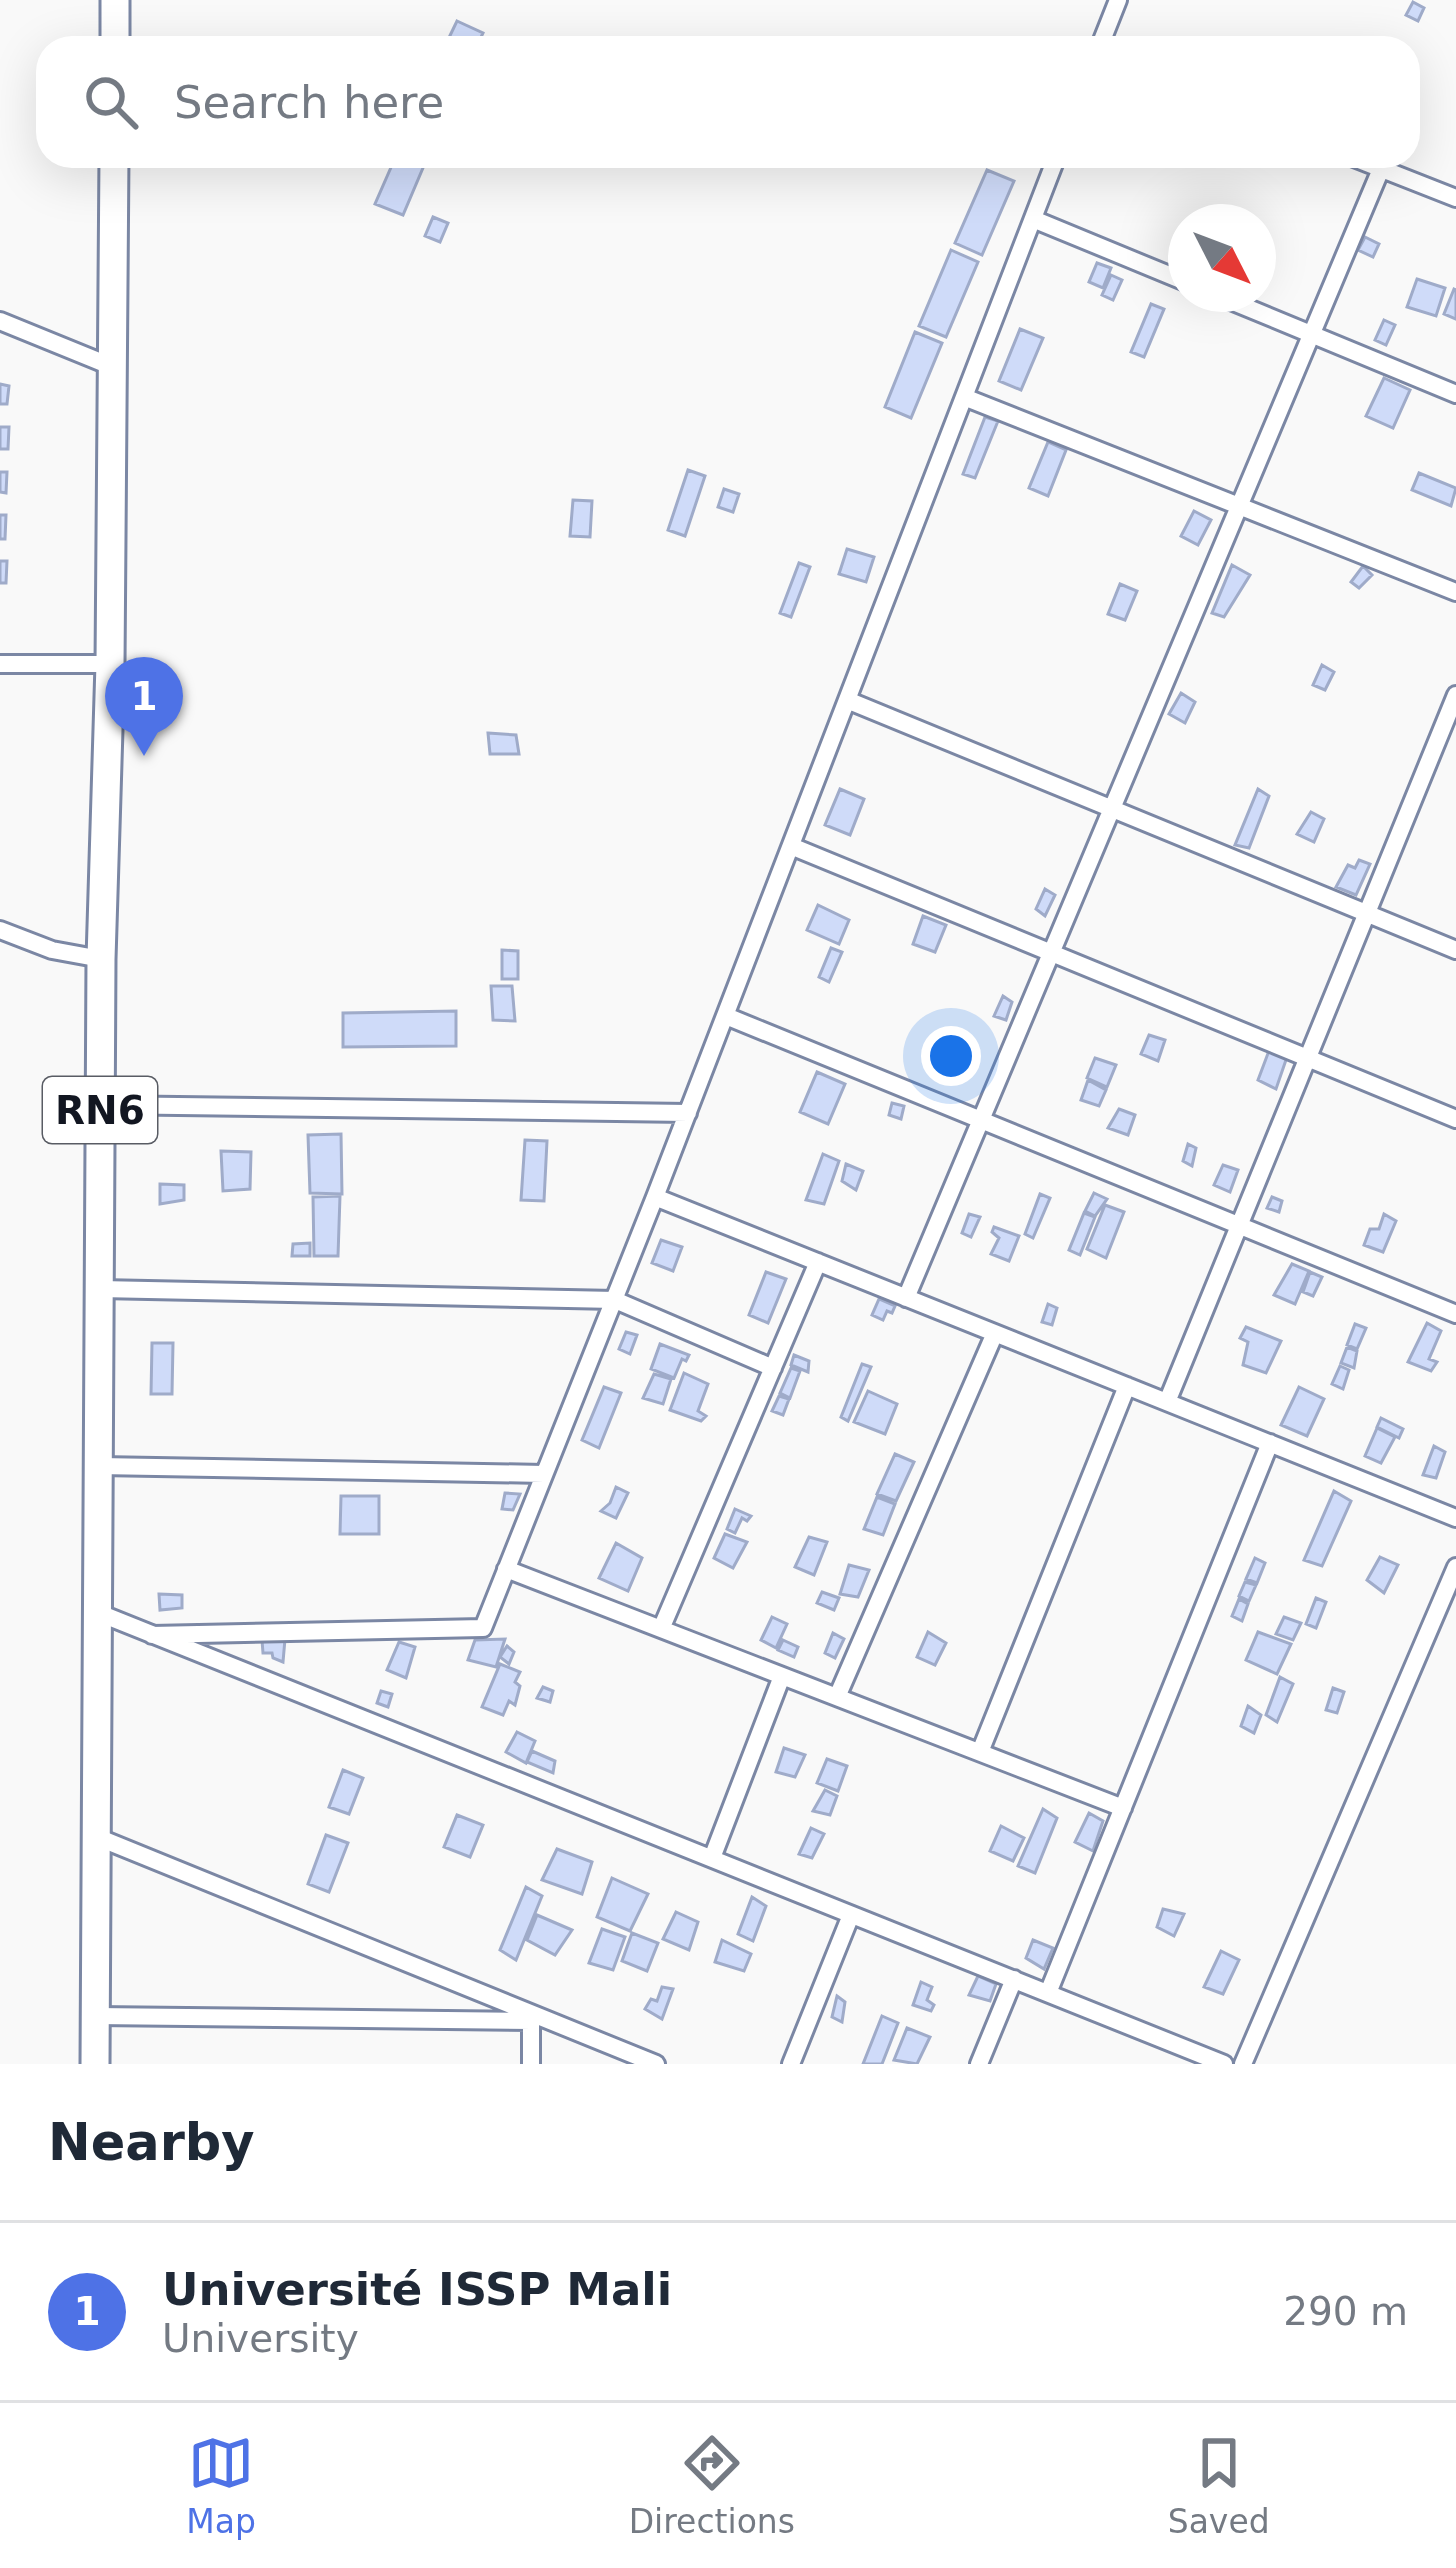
<!DOCTYPE html>
<meta charset="utf-8">
<style>
:root{--surface:#fff;--page:#f2f2f3;--text:#1f2937;--muted:#747a83;--line:#e0e1e3;--accent:#4e72e6}
body{margin:0;font-family:"DejaVu Sans",sans-serif;background:var(--page);color:var(--text)}
.compass{position:absolute;left:1168px;top:204px;width:108px;height:108px;border-radius:50%;background:var(--surface);box-shadow:0 12px 48px #0002;rotate:132deg}
.you{position:absolute;left:951px;top:1056px;width:42px;height:42px;margin:-30px;border:9px solid #fff;border-radius:50%;background:#1a73e8;box-shadow:0 0 0 18px #1a73e833}
.badge{display:grid;place-items:center;width:78px;height:78px;border-radius:50%;background:var(--accent);color:#fff;font-size:39px;font-weight:700}
.pin{position:absolute;translate:-50% -99px;filter:drop-shadow(0 3px 6px #0008)}
.pin::after{content:'';position:absolute;top:63px;width:42px;height:36px;background:inherit;clip-path:polygon(0 0,100% 0,50% 100%)}
.list{margin:0;padding:0;list-style:none}
h2{display:flex;justify-content:space-between;align-items:center;height:156px;margin:0;padding:0 48px;font-size:51px}
h2 small{font-size:39px;font-weight:400;color:var(--muted)}
.list li{display:grid;grid-template-columns:78px 1fr auto;gap:36px;align-items:center;box-sizing:border-box;height:180px;padding:0 48px;border-top:3px solid var(--line)}
.list b{display:block;font-size:45px;white-space:nowrap}
.list p{margin:0;font-size:39px;white-space:nowrap;color:var(--muted)}
.list em{font-size:39px;font-style:normal;color:var(--muted)}
.icon{flex:none;width:66px;height:66px;fill:none;stroke:currentColor;stroke-width:2;stroke-linecap:round;stroke-linejoin:round}
.map{position:relative;flex:none;width:1456px;height:2064px;overflow:hidden}
.search{position:absolute;background:var(--surface);box-shadow:0 12px 48px #0002;left:36px;right:36px;top:36px;height:132px;display:flex;align-items:center;gap:30px;box-sizing:border-box;padding:0 42px;border-radius:36px;color:var(--muted);font-size:45px}
.sheet{height:336px;background:var(--surface)}
nav{display:flex;justify-content:space-around;align-items:center;box-sizing:border-box;height:168px;border-top:3px solid var(--line);background:var(--surface);font-size:33px;color:var(--muted)}
nav a{display:grid;justify-items:center;gap:6px}
nav .on{color:var(--accent)}
.map>svg:first-child{display:block}
.building{fill:#cfdbf9;stroke:#9fabc9;stroke-width:3}
.lines{fill:none;stroke-linecap:round;stroke-linejoin:round}
.street-casing{stroke:#7b87a4;stroke-width:22}
.primary-casing{stroke:#7b87a4;stroke-width:33}
.street{stroke:#fff;stroke-width:16}
.primary{stroke:#fff;stroke-width:27}
.labels{text-anchor:middle;dominant-baseline:central;stroke-width:9;stroke-linejoin:round;paint-order:stroke}
.shield{fill:#fff;stroke:#595c64;stroke-width:3}
.shield-label{font-size:39px;font-weight:bold;fill:#121621}
</style>
<div class="map">
<svg width="1456" height="2064" viewBox="0 0 1456 2064">
<rect width="100%" height="100%" fill="#f9f9f9"/>
<!-- building -->
<path class="building" d="M1413 2 1424 8 1418 21 1406 15Z
M457 21 483 33 476 48H444Z
M396 156H428L403 215 375 204Z
M987 170 1014 181 982 255 955 243Z
M433 217 448 223 440 242 425 236Z
M1365 237 1379 244 1373 257 1358 250Z
M951 250 978 262 946 337 919 326Z
M1097 263 1111 268 1103 288 1089 282Z
M1111 275 1122 280 1113 300 1102 295Z
M1417 279 1445 288 1436 316 1407 307Z
M1454 289 1456 290V319L1444 314Z
M1151 304 1164 309 1144 357 1131 352Z
M1384 320 1395 325 1386 345 1375 340Z
M1020 329 1043 338 1021 390 999 381Z
M915 332 942 343 911 418 885 407Z
M1384 378 1410 390 1393 428 1366 416Z
M0 384 9 386 7 404H0Z
M985 417 998 421 975 478 963 474Z
M0 427H9L8 449H0Z
M1048 442 1066 450 1048 496 1029 488Z
M688 470 705 476 685 536 668 530Z
M0 472H7L6 493 0 492Z
M1419 473 1456 488 1451 506 1412 490Z
M724 489 739 494 733 512 718 507Z
M573 500 592 501 590 537 570 536Z
M1194 511 1211 520 1198 545 1181 536Z
M0 515H6L5 539H0Z
M847 549 874 557 866 582 839 574Z
M0 561H7L6 583H0Z
M799 563 810 567 791 617 780 613Z
M1232 565 1250 575 1224 617 1212 613Z
M1363 566 1372 575 1359 588 1351 582Z
M1120 584 1137 591 1125 620 1108 614Z
M1322 665 1334 672 1325 690 1313 685Z
M1181 693 1195 702 1185 723 1169 714Z
M488 733 516 735 519 754H490Z
M840 789 864 799 850 835 825 825Z
M1258 789 1269 796 1249 848 1235 845Z
M1311 812 1324 819 1314 842 1297 834Z
M1359 860 1370 864 1356 895 1336 887 1348 865 1355 868Z
M1045 889 1055 895 1045 916 1036 909Z
M818 905 849 920 839 944 807 930Z
M923 916 946 925 935 952 913 944Z
M831 948 842 952 829 982 819 977Z
M502 950 518 951V979H502Z
M491 986H512L515 1021 493 1020Z
M1003 996 1012 1002 1006 1020 994 1016Z
M456 1011V1046L343 1047V1013Z
M1149 1035 1165 1040 1158 1061 1141 1054Z
M1270 1048 1287 1057 1276 1089 1258 1080Z
M1095 1058 1116 1065 1107 1087 1087 1078Z
M817 1072 845 1084 828 1124 800 1112Z
M1088 1080 1106 1090 1099 1106 1081 1100Z
M892 1103 904 1106 901 1119 889 1115Z
M1119 1109 1135 1115 1128 1135 1108 1128Z
M341 1134 342 1194 310 1193 308 1135Z
M525 1140 547 1141 544 1201 521 1200Z
M1188 1144 1196 1148 1192 1166 1183 1161Z
M221 1151 251 1152 250 1189 223 1191Z
M823 1154 839 1161 824 1204 806 1200Z
M846 1164 863 1171 856 1190 842 1181Z
M1223 1165 1238 1170 1230 1192 1214 1185Z
M160 1184 184 1185V1200L160 1204Z
M1094 1193 1107 1199 1095 1216 1085 1211Z
M1040 1194 1050 1198 1033 1238 1025 1234Z
M340 1196 338 1256H314L313 1197Z
M1272 1197 1282 1201 1279 1212 1267 1208Z
M1105 1205 1124 1212 1106 1258 1087 1249Z
M1084 1213 1095 1217 1080 1255 1069 1250Z
M969 1214 980 1217 971 1237 962 1233Z
M1384 1214 1396 1221 1383 1252 1364 1245 1370 1229H1379Z
M994 1227 1019 1236 1009 1261 991 1254 999 1238 992 1232Z
M661 1240 682 1247 673 1271 652 1263Z
M310 1243V1256H292L293 1244Z
M1292 1264 1309 1271 1295 1304 1274 1295Z
M766 1272 786 1279 768 1323 749 1315Z
M1310 1272 1322 1277 1313 1296 1303 1292Z
M879 1299 895 1306 892 1313 887 1311 883 1320 872 1315Z
M1048 1304 1057 1308 1052 1325 1042 1322Z
M1427 1323 1441 1331 1429 1359 1437 1362 1431 1371 1408 1362Z
M1355 1324 1366 1328 1357 1349 1347 1345Z
M1246 1327 1281 1341 1266 1373 1243 1365 1248 1342 1240 1338Z
M626 1332 637 1335 630 1354 619 1349Z
M152 1343H173L172 1394H151Z
M660 1344 689 1355 686 1361 682 1359 674 1378 651 1369Z
M1347 1347 1357 1351 1354 1368 1341 1363Z
M794 1355 809 1361 808 1372 791 1365Z
M862 1364 871 1367 848 1421 841 1417Z
M1340 1366 1349 1370 1343 1389 1332 1384Z
M791 1368 800 1371 790 1398 780 1393Z
M684 1373 708 1384 698 1411 706 1416 701 1421 670 1410Z
M654 1374 671 1379 663 1404 643 1398Z
M604 1387 621 1393 599 1448 582 1440Z
M1299 1387 1324 1399 1307 1436 1281 1425Z
M868 1391 897 1404 885 1434 854 1422Z
M779 1396 789 1399 783 1415 772 1411Z
M1381 1418 1403 1429 1399 1438 1377 1427Z
M1377 1428 1395 1437 1381 1463 1365 1456Z
M1434 1446 1445 1452 1436 1478 1423 1475Z
M895 1454 914 1462 896 1501 877 1494Z
M616 1487 628 1493 616 1518 601 1511 610 1503Z
M1334 1491 1351 1501 1322 1566 1304 1560Z
M505 1493 520 1494 513 1510 502 1509Z
M341 1496H379V1534H340Z
M877 1497 895 1504 883 1535 864 1529Z
M735 1509 751 1516 747 1521 742 1518 735 1533 727 1529Z
M725 1534 747 1542 733 1568 714 1558Z
M809 1537 827 1542 814 1575 795 1567Z
M616 1543 642 1558 628 1591 599 1578Z
M1380 1557 1398 1565 1384 1593 1367 1580Z
M1255 1558 1265 1563 1257 1583 1246 1579Z
M849 1565 869 1570 858 1597 840 1594Z
M1245 1582 1256 1585 1249 1601 1239 1596Z
M822 1592 839 1598 834 1610 817 1603Z
M159 1594 182 1595V1608L160 1610Z
M1316 1598 1326 1602 1316 1628 1306 1624Z
M1239 1599 1248 1604 1242 1621 1232 1616Z
M772 1617 787 1624 776 1648 761 1640Z
M1284 1617 1301 1623 1293 1640 1276 1634Z
M928 1632 946 1643 935 1665 917 1657Z
M1258 1632 1291 1644 1277 1674 1246 1660Z
M833 1633 844 1639 835 1658 825 1653Z
M285 1639 283 1662 273 1658 272 1653H263L262 1640Z
M505 1639 496 1667 468 1660 475 1640Z
M783 1640 798 1647 794 1657 778 1650Z
M399 1642 415 1647 406 1678 387 1670Z
M507 1646 514 1652 509 1664 500 1657Z
M500 1664 520 1672 515 1682 520 1686 515 1705 509 1701 503 1715 482 1707Z
M1280 1677 1293 1684 1277 1722 1266 1715Z
M543 1687 553 1691 550 1702 537 1698Z
M1333 1688 1344 1692 1337 1713 1326 1710Z
M381 1691 392 1694 388 1707 377 1703Z
M1248 1706 1261 1715 1254 1733 1241 1726Z
M517 1732 535 1741 526 1763 506 1752Z
M784 1748 805 1755 795 1777 776 1772Z
M532 1751 555 1761 553 1773 527 1762Z
M827 1759 847 1766 838 1791 817 1783Z
M343 1770 363 1778 349 1814 329 1807Z
M825 1790 837 1796 830 1815 813 1811Z
M1043 1809 1057 1818 1035 1873 1018 1866Z
M1089 1813 1103 1821 1093 1851 1075 1842Z
M457 1815 483 1825 470 1857 444 1847Z
M1001 1826 1024 1838 1013 1861 990 1851Z
M811 1828 824 1834 812 1858 799 1854Z
M326 1835 348 1843 329 1892 308 1884Z
M557 1849 592 1862 582 1894 542 1880Z
M612 1878 648 1894 630 1931 597 1917Z
M526 1887 542 1896 516 1960 500 1950Z
M752 1897 766 1906 753 1941 738 1934Z
M1163 1909 1184 1914 1174 1936 1157 1927Z
M676 1912 698 1922 689 1950 663 1939Z
M537 1915 572 1930 555 1955 527 1940Z
M602 1929 625 1937 613 1970 589 1963Z
M632 1933 658 1943 647 1971 622 1961Z
M722 1940 751 1954 744 1971 715 1962Z
M1033 1940 1053 1948 1044 1969 1026 1958Z
M1221 1951 1239 1960 1223 1994 1204 1987Z
M978 1976 996 1984 990 2001 969 1995Z
M921 1982 932 1987 927 2000 934 2005 931 2011 913 2005Z
M662 1987 673 1989 662 2019 645 2009 651 1999 657 2001Z
M837 1996 845 2002 842 2022 832 2017Z
M882 2016 898 2023 882 2064H863Z
M907 2028 930 2037 917 2064 894 2060Z"/>
<g class="lines">
<defs>
<path id="street" d="M1099 48 1118 0
M1349 156 1456 198
M1033 219 1186 282
M1214 294 1456 394
M0 321 113 367
M964 397 1456 592
M0 664H110
M847 700 1456 950
M791 846 1456 1119
M0 930 52 950 101 959
M726 1016 1456 1314
M100 1105 688 1113
M655 1197 1456 1518
M100 1289 615 1300 773 1368
M906 1298 1381 169
M1167 1402 1456 695
M99 1466 544 1474
M506 1569 1123 1808
M99 1613 1224 2064
M661 1629 818 1262
M152 1635 483 1628 655 1197 1057 156
M837 1697 995 1333
M980 1752 1127 1386
M97 1837 656 2064
M712 1858 782 1676
M1048 1993 1270 1443
M95 2016 531 2021V2064
M791 2064 851 1915
M979 2064 1014 1979
M1243 2064 1456 1567"/>
<path id="primary" d="M115 48V0
M95 2064 101 959 110 664 114 156"/>
</defs>
<!-- street casing -->
<use href="#street" class="street-casing"/>
<!-- primary casing -->
<use href="#primary" class="primary-casing"/>
<!-- street -->
<use href="#street" class="street"/>
<!-- primary -->
<use href="#primary" class="primary"/>
</g>
<g class="labels">
<!-- shield labels -->
<rect class="shield" x="43" y="1077" width="114" height="66" rx="9"/>
<g class="shield-label">
<text x="100" y="1110">RN6</text>
</g>
</g>
</svg>
<svg class="compass" viewBox="-18 -18 36 36"><path d="M0-13l5 13h-10z" fill="#e53935"/><path d="M0 13l5-13h-10z" fill="#747a83"/></svg>
<div class="you"></div>
<div class="pin badge" style="left:144px;top:756px">1</div>
<div class="search"><svg class="icon" aria-label="search" viewBox="0 0 24 24"><circle cx="10" cy="10" r="6"/><path d="M15 15l6 6"/></svg>Search here</div>
</div>
<section class="sheet">
<h2>Nearby<small></small></h2>
<ul class="list">
<li><span class="badge">1</span><div><b>Université ISSP Mali</b><p>University</p></div><em>290 m</em></li>
</ul>
</section>
<nav>
<a class="on"><svg class="icon" aria-label="map" viewBox="0 0 24 24"><path d="M3 6l6-2 6 2 6-2v14l-6 2-6-2-6 2zM9 4v14M15 6v14"/></svg>Map</a>
<a><svg class="icon" aria-label="directions" viewBox="0 0 24 24"><path d="M12 3l9 9-9 9-9-9zM9 14v-3h6M13 9l2 2-2 2"/></svg>Directions</a>
<a><svg class="icon" aria-label="saved" viewBox="0 0 24 24"><path d="M7 4h10v16l-5-4-5 4z"/></svg>Saved</a>
</nav>
